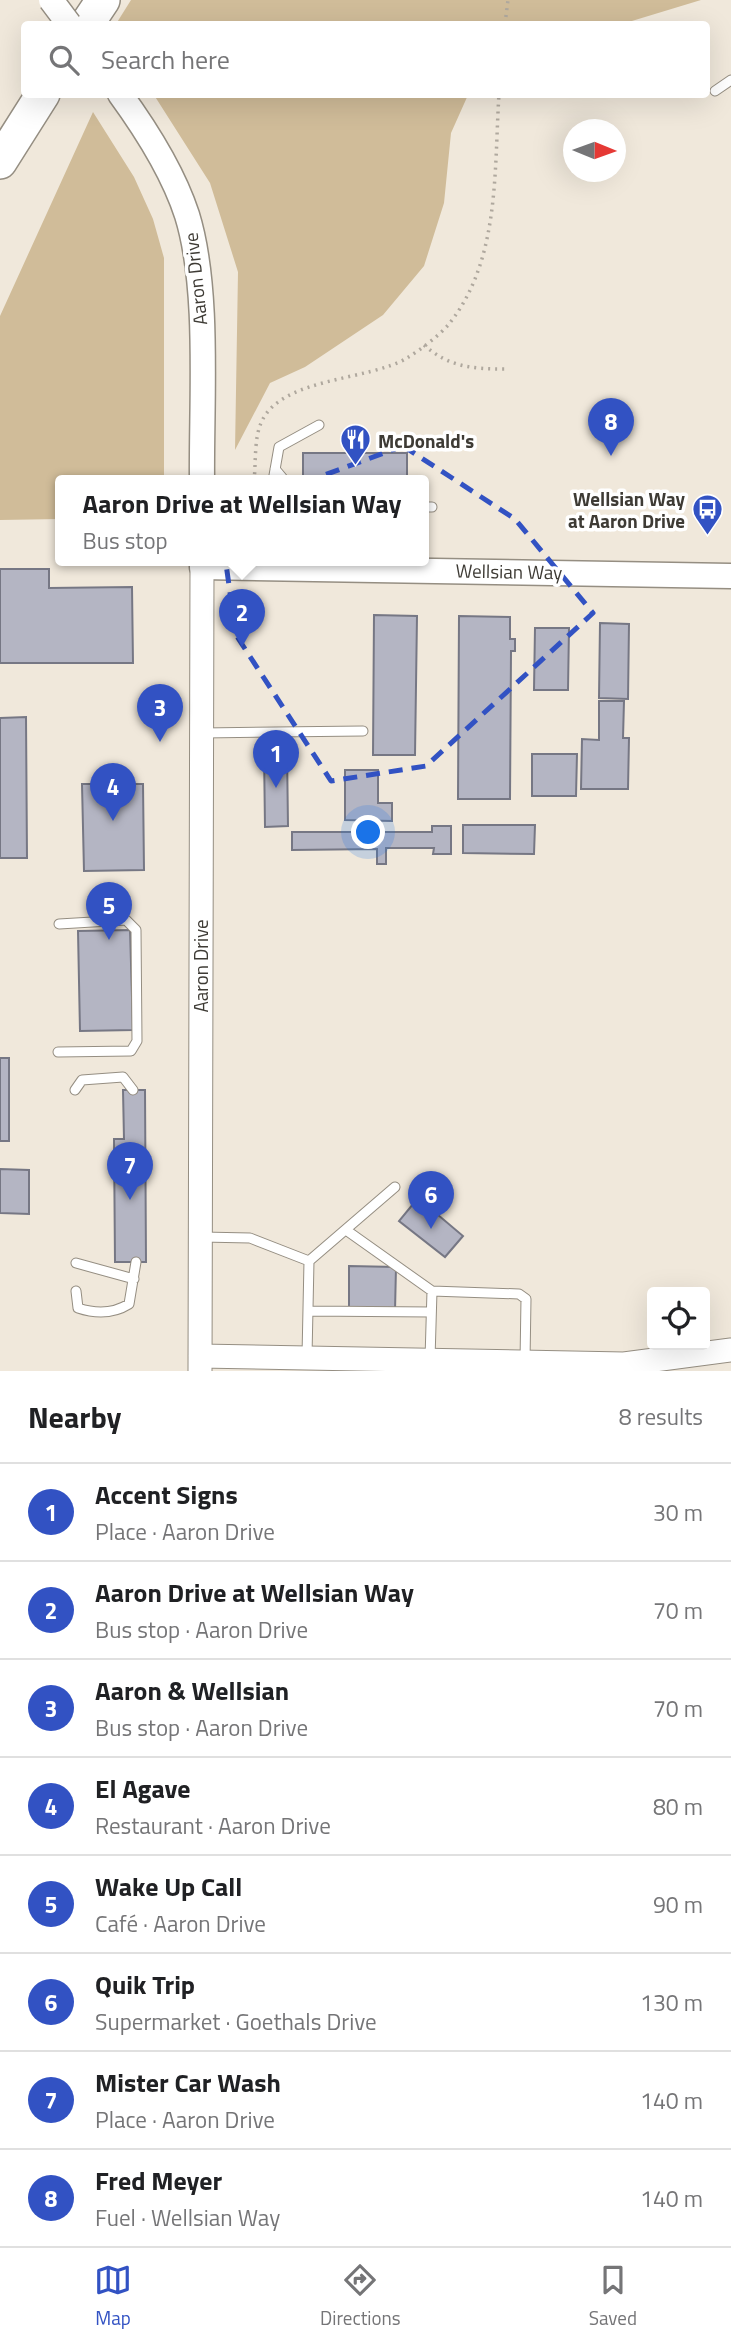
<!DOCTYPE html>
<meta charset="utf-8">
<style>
:root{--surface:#fff;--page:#f6f6f6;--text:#202124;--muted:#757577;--line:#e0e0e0;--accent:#3252c3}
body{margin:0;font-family:"Titillium Web",sans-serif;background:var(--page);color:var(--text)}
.controls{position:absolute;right:21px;bottom:21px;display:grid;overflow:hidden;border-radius:7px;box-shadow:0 7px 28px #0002}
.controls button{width:63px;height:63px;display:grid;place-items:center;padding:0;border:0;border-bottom:2px solid var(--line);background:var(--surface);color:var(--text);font:35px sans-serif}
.compass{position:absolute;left:563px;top:119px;width:63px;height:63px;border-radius:50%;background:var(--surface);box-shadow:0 7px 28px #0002;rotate:91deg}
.you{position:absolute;left:369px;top:833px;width:24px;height:24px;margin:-18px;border:5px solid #fff;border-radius:50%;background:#1a73e8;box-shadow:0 0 0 10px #1a73e833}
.badge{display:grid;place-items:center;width:46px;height:46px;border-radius:50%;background:var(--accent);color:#fff;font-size:23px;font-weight:700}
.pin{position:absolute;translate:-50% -58px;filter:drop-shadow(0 2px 4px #0008)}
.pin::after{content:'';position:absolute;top:37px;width:24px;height:21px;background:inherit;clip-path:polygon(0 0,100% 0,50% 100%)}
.popup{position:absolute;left:55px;top:475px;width:374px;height:91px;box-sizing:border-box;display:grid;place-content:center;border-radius:7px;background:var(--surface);filter:drop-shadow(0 2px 5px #0005);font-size:23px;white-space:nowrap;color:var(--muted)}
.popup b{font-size:26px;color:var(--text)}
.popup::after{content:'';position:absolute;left:50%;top:100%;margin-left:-14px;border:14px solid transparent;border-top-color:var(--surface)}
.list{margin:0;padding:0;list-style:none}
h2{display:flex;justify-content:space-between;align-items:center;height:91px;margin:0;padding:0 28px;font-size:30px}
h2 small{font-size:23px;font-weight:400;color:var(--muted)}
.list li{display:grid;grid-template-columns:46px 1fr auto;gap:21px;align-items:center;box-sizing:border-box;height:98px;padding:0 28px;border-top:2px solid var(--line)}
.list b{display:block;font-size:26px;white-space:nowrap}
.list p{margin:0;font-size:23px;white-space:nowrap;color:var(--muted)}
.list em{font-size:23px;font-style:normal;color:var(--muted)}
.icon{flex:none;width:38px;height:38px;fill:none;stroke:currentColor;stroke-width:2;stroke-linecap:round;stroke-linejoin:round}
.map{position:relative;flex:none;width:731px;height:1371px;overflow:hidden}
.search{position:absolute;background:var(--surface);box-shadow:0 7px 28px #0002;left:21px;right:21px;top:21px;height:77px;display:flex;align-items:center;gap:18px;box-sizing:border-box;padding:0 24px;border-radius:7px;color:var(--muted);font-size:26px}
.sheet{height:875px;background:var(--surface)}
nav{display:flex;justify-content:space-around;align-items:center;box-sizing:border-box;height:98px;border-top:2px solid var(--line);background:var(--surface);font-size:19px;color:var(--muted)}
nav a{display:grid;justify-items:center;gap:4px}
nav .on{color:var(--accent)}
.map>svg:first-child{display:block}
.green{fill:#d0bc99}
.building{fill:#b4b5c3;stroke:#767784;stroke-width:2}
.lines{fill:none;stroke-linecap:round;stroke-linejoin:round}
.service-casing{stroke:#958e82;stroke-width:11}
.tertiary-casing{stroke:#958e82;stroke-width:25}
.secondary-casing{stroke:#958e82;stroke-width:27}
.motorway-casing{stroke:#958e82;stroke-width:36}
.path{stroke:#afa89e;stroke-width:3.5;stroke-dasharray:2 5;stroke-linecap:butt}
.service{stroke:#fff;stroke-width:9}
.tertiary{stroke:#fff;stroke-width:23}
.secondary{stroke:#fff;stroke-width:24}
.motorway{stroke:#fff;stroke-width:33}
.secondary-bridge-casing{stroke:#958e82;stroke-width:27;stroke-linecap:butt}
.secondary-bridge{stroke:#fff;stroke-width:24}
.marked{fill:none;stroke:#3252c3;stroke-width:5;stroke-dasharray:14 9;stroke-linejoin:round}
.labels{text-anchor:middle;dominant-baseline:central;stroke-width:7;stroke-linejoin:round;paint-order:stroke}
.street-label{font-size:19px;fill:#3e3b35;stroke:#fff}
.poi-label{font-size:19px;font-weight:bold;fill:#3e3b35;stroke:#fff;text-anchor:start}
</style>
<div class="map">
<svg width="731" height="1371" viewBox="0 0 731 1371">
<rect width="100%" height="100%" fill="#f0e8db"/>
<!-- green -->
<path class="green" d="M131 0H701L622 24H116Z
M154 95H468L451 133 444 203 424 266 383 315 305 367 270 383 235 450 238 272 210 183Z
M93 112 134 177 153 219 164 258V481H60V519L0 520V316Z"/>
<!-- building -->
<path class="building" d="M303 453H407V481H303Z
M0 569H49V588L132 587 133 663H0Z
M374 615 417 616 415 755H373Z
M459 616 510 617V639H515V651H511L510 799H458Z
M600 623 629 624 628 699 599 698Z
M535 628H569L568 690H534Z
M599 701H624L623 738H629L628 789H581L582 739 599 740Z
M26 717 27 858H0V718Z
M264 751H287L288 826 265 827Z
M532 754H577L576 796H532Z
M345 770H378V803H392V821L345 820Z
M82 784H143L144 870 84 871Z
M463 825H535L534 854 463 853Z
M432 826H451V854H433L434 848H386V864H377V849L292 850V832H432Z
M130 930 133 1030 80 1031 78 931Z
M0 1058H9V1141H0Z
M123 1090H145L146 1262H115L114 1139H124Z
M0 1169 29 1170V1214L0 1213Z
M418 1198 463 1236 445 1257 399 1221Z
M349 1266 396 1267 395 1311H349Z"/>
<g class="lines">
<defs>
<path id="service" d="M715 91 731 80
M275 469 285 481
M273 481 279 447 319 425
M424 507H432
M203 733 363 731
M58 1052 131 1051 137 1041 136 930 126 920 59 924
M75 1090 82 1080 123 1077 133 1090
M346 1230 432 1291 519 1294 526 1299 525 1361
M202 1237 250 1238 309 1261 395 1187
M76 1263 134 1279
M76 1291 78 1308C96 1314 113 1314 129 1304L136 1262
M308 1311 431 1312
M307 1356 309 1261
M430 1359 432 1291"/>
<path id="tertiary" d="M200 1356 624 1364 731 1350
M200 1371 202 567"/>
<path id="secondary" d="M120 94C147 131 173 172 187 215 210 289 201 403 202 481
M202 561V567L731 576"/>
<path id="motorway" d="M87 24 103 0
M0 162 43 94"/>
</defs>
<!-- service casing -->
<use href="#service" class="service-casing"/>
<!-- tertiary casing -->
<use href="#tertiary" class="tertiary-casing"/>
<!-- secondary casing -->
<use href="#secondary" class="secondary-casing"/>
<!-- motorway casing -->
<use href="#motorway" class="motorway-casing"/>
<!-- path -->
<path class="path" d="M505 24 508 0
M424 345C449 367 472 369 505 369
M254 481C256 463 254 439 261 423 280 377 369 381 407 358 420 350 439 336 449 324 500 260 494 172 499 94"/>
<!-- service -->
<use href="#service" class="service"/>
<!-- tertiary -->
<use href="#tertiary" class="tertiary"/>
<!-- secondary -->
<use href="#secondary" class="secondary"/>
<!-- motorway -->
<use href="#motorway" class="motorway"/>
<defs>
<path id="secondary-bridge" d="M51 0 69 24"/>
</defs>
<!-- secondary-bridge casing -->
<use href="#secondary-bridge" class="secondary-bridge-casing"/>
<!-- secondary-bridge -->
<use href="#secondary-bridge" class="secondary-bridge"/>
</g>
<!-- marked area -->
<path class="marked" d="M403 446 515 519 593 613 426 766 331 781 236 635 219 514Z"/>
<!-- icons -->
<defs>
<symbol id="restaurant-pin" viewBox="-11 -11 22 30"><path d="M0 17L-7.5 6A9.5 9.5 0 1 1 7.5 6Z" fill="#3252c3" stroke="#fff"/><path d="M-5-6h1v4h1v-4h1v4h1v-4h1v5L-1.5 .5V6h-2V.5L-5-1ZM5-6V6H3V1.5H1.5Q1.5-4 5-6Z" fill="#fff"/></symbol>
<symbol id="bus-pin" viewBox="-11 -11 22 30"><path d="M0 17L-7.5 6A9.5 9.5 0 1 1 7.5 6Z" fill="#3252c3" stroke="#fff"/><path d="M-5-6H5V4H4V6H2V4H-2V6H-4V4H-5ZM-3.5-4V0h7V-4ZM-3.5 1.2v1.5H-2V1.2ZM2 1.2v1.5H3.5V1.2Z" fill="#fff"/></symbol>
</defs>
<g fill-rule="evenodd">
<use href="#restaurant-pin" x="338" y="422" width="35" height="47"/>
<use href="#bus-pin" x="690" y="492" width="35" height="47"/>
</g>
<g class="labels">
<!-- street labels -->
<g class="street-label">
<text transform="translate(195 279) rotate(-96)">Aaron Drive</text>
<text transform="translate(509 571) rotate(1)">Wellsian Way</text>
<text transform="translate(200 966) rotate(-90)">Aaron Drive</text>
</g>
<!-- poi labels -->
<g class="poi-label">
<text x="378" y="440">McDonald's</text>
<text x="685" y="498" text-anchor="end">Wellsian Way<tspan x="685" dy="22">at Aaron Drive</tspan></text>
</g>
</g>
</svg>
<div class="controls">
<button><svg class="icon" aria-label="locate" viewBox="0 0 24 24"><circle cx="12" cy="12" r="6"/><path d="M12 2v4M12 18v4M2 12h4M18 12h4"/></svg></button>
</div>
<svg class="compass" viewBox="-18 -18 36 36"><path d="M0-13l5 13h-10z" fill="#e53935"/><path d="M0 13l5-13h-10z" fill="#757577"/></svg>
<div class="you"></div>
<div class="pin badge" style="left:276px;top:788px">1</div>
<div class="pin badge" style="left:242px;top:647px">2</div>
<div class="popup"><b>Aaron Drive at Wellsian Way</b>Bus stop</div>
<div class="pin badge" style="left:160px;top:742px">3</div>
<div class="pin badge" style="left:113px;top:821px">4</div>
<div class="pin badge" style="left:109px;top:940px">5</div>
<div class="pin badge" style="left:431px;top:1229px">6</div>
<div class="pin badge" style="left:130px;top:1200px">7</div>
<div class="pin badge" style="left:611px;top:456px">8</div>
<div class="search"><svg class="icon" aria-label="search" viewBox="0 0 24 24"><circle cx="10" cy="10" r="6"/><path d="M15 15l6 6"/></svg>Search here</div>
</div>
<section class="sheet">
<h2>Nearby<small>8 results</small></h2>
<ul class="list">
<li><span class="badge">1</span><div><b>Accent Signs</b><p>Place · Aaron Drive</p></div><em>30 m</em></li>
<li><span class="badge">2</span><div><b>Aaron Drive at Wellsian Way</b><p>Bus stop · Aaron Drive</p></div><em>70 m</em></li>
<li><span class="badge">3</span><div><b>Aaron &amp; Wellsian</b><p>Bus stop · Aaron Drive</p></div><em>70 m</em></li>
<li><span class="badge">4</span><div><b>El Agave</b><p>Restaurant · Aaron Drive</p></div><em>80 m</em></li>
<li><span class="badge">5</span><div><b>Wake Up Call</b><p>Café · Aaron Drive</p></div><em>90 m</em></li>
<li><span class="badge">6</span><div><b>Quik Trip</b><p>Supermarket · Goethals Drive</p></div><em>130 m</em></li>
<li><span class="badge">7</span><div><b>Mister Car Wash</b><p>Place · Aaron Drive</p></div><em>140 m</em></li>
<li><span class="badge">8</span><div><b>Fred Meyer</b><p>Fuel · Wellsian Way</p></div><em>140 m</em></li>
</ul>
</section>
<nav>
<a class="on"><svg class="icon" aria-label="map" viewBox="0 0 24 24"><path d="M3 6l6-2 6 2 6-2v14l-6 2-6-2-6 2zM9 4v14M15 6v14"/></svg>Map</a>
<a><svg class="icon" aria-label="directions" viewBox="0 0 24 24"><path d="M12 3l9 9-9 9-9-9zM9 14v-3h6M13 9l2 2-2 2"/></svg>Directions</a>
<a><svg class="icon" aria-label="saved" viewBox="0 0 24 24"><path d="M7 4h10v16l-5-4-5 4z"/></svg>Saved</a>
</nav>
